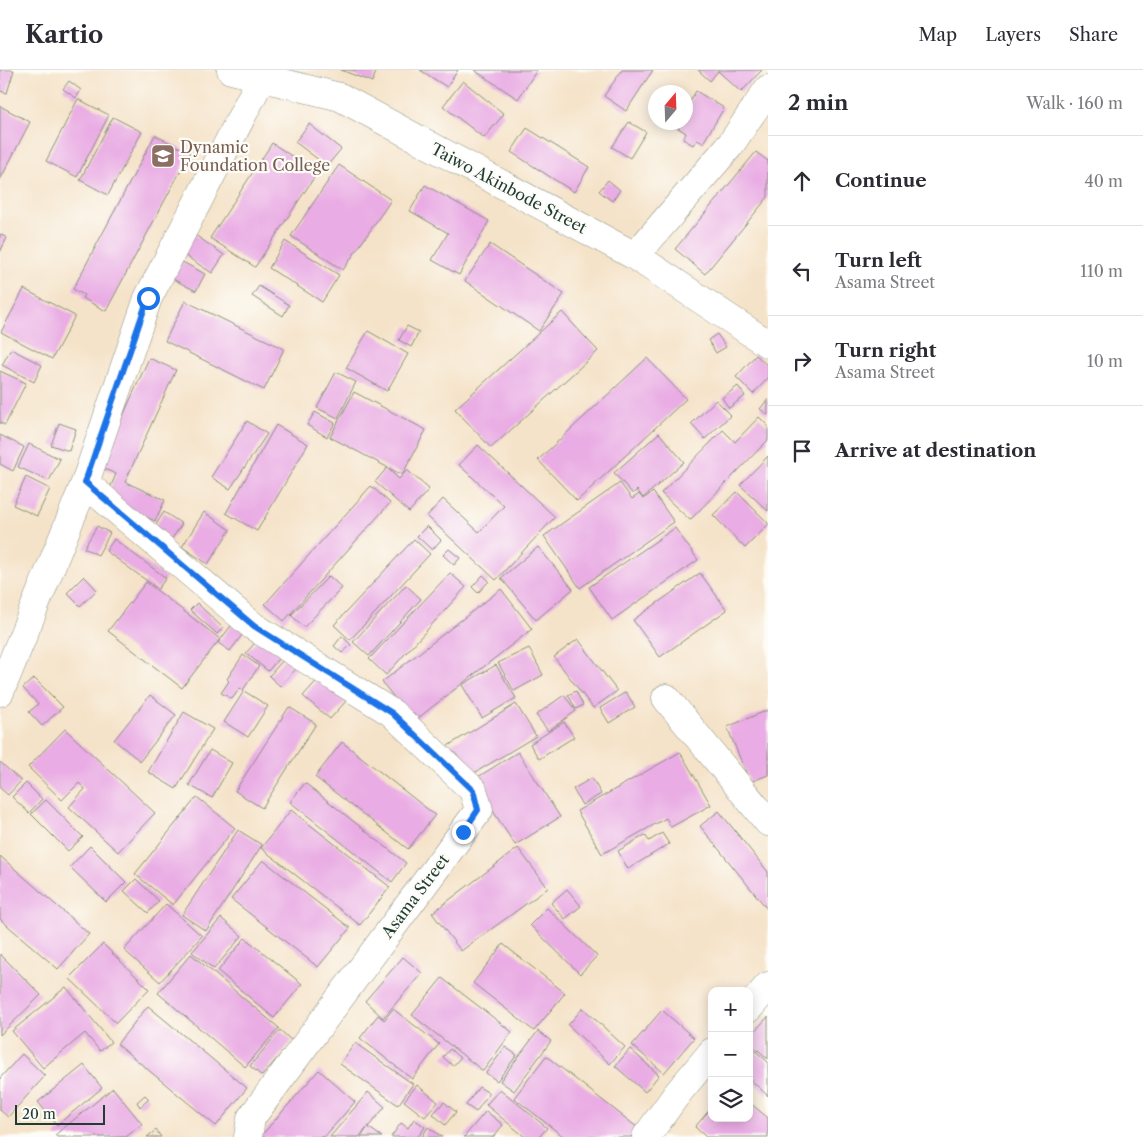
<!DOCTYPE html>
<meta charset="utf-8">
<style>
:root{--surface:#fff;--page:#f2f2f3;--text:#2b2b33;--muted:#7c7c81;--line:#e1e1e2}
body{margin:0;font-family:"Libre Caslon Text",serif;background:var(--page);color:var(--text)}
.controls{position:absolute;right:15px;bottom:15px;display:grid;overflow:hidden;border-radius:10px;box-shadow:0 2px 12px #0003}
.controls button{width:45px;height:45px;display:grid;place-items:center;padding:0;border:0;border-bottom:1px solid var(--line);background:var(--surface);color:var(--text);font:25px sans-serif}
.compass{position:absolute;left:648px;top:15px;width:45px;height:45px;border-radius:50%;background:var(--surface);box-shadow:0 2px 12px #0003;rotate:19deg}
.scale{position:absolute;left:15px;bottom:12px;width:90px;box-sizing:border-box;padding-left:5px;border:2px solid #1f3d34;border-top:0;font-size:14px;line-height:18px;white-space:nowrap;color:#1f3d34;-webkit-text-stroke:4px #fdfcf7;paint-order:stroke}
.stop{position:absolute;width:15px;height:15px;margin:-11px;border:4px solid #1a73e8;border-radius:50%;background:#fff}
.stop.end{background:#1a73e8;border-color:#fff;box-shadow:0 1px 5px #0008}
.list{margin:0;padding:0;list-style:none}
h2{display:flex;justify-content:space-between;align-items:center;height:65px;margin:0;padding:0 20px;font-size:21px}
h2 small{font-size:16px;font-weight:400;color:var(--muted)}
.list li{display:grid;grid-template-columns:32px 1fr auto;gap:15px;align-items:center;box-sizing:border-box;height:90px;padding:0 20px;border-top:1px solid var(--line)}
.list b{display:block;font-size:19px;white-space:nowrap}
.list p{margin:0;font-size:16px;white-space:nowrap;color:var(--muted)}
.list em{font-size:16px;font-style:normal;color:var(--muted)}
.icon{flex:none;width:28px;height:28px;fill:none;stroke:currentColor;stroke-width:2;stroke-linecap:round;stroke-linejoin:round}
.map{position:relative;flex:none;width:768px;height:1067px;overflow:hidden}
header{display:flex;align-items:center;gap:30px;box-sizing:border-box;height:70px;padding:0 25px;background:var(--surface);border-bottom:1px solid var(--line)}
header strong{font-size:24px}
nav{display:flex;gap:28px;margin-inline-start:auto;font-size:18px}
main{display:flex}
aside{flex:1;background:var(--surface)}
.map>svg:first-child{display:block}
.building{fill:#e9ace4}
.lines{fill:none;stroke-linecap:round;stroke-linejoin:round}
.minor-casing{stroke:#8a907e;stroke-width:29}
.minor{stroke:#fff;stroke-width:28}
.route{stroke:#1a73e8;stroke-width:6}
.labels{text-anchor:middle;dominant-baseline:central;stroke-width:4.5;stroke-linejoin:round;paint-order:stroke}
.education-label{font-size:16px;fill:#785e54;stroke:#fdfcf7;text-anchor:start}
.street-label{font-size:16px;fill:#1f3d34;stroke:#fdfcf7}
</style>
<header>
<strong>Kartio</strong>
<nav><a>Map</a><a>Layers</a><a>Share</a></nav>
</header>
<main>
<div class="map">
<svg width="768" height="1067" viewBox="0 0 768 1067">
<rect width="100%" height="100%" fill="#fdfcf7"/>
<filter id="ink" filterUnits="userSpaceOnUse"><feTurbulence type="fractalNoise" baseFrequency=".02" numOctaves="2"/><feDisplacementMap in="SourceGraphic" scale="10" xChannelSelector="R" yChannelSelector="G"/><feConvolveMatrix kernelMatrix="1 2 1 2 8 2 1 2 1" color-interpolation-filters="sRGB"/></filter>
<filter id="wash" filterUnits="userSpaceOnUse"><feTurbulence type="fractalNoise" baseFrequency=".0096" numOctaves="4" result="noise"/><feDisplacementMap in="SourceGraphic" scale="20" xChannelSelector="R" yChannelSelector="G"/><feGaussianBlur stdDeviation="1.12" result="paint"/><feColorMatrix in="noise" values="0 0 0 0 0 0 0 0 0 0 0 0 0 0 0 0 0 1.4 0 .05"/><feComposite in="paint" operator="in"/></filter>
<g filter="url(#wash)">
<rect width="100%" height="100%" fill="#f5e3c9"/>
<g id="blocks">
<!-- building -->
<path class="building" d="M0 0H14L7 23 0 21Z
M341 0H377L372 12Z
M420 0H458L447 17Z
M474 0H537L518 29Z
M622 0H653L626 41 604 26Z
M698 0H762L741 22 718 1 710 11Z
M69 11 81 20 76 28 63 19Z
M463 11 504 44 484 68 443 36Z
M696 21 724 38 703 73 697 70 693 75 683 69 686 63 675 56 676 52H686V38Z
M78 29 109 45 77 107 46 91Z
M0 36 30 52 0 110Z
M113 47 142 62 108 125 80 110Z
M629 52 646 62 630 88 612 77Z
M309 54 341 79 327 96 295 72Z
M527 58 589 97 574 122 511 82Z
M155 65 190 83 106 241 82 228 84 225 73 219Z
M272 73 317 103 255 197 210 168Z
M756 82 768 91V127L705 204 675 179Z
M339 95 391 130 343 200 291 166Z
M608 110 620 120 612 131 599 121Z
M425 115 489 151 459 205 432 190 448 163 410 141Z
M191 162 224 185 212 203 178 181Z
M0 164 7 168 0 182Z
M285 171 339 205 322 232 269 198Z
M490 174 564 224 539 261 465 211Z
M177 189 205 204 196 221 167 206Z
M259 216 289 235 283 246 252 226Z
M24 219 75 246 52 289 1 262Z
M185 231 284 279 264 320 165 271Z
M562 242 598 281 491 378 455 339Z
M407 256 419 262 411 277 399 270Z
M368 261 408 284 387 321 346 298Z
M717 264 726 277 716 283 708 270Z
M11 279 42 295 34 312 2 295Z
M756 285 768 296V308L753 324 736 307Z
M149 288 176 300 125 412 165 430 155 451 106 428 116 404 100 397Z
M647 288 686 329 577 431 538 390Z
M0 301 26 313 5 355 0 353Z
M336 302 356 312 338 348 317 338Z
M738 316 745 326 729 338 722 328Z
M354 322 426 360 402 405 330 367Z
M768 329V345L760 339Z
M716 330 731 345 705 369 691 354Z
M315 342 335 353 327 367 307 355Z
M759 347 768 356V370L690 450 661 423 723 360 735 372Z
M247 351 267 364 230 419 211 407Z
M59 353 76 359 69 381 51 375Z
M276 355 308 374 257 461 226 443Z
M659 363 684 392 643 428 637 420 633 424 614 403Z
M0 365 24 377 13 401 0 394Z
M29 374 60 389 49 411 18 397Z
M478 375 555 447 496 510 427 446 443 429 479 462 504 436 459 395Z
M768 386V441L740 415Z
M387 398 399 409 407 400 429 419 409 442 375 412Z
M26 407 50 419 37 446 13 435Z
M620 413 632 429 639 424 643 429 653 422 674 452 580 518 544 466Z
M371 416 390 433 284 551 265 534Z
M737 422 768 453V455L745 478 713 445Z
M164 442 182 454 171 470 154 458Z
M204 442 230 460 208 494 182 477Z
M97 456 110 463 98 485 84 478Z
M427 456 441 470 432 480 417 466Z
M675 458 698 490 612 550 589 517Z
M114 469 166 508 158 519 106 481Z
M414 469 430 484 350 570 334 555Z
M538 477 573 519 536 550 501 508Z
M449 479 460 488 454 495 443 485Z
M450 503 466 517 386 605 369 589Z
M700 503 727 540 660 587 633 550Z
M483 505 489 511 478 523 472 517Z
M84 506 97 520 80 536 67 523Z
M329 506 342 518 304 557 291 545Z
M146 512 220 569 182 618 108 561Z
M406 515 421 529 369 586 353 572Z
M501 519 532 559 413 652 382 612Z
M197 533 223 558 217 564 190 540Z
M236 549 248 557 230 581 218 573Z
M261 566 282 584 268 601 246 583Z
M342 566 351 575 342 583 334 576Z
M578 569 617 621 593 638 554 587Z
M529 578 543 605 514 621 498 593Z
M243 585 259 596 243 620 240 618 232 629 221 623 229 611 227 609Z
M286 587 298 597 280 616 269 606Z
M496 595 516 628 482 648 462 615Z
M320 607 346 631 330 649 303 626Z
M34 608 63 637 42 656 29 642 38 634 23 618Z
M244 621 268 636 248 667 224 652Z
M576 621 583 635 576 639 568 625Z
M626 622 635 637 609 653 600 638Z
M150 625 176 645 140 691 114 670Z
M564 625 576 641 548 661 536 645Z
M516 634 536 666 466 708 446 677Z
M289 637 316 654 262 738 235 721Z
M768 640V705L750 712 727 657Z
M184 642 213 659 176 719 148 702Z
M564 652 574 667 539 689 530 674Z
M65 659 155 743 118 782 69 737 85 719 79 713 62 730 28 697Z
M342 672 435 745 408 779 315 707Z
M210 680 232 693 212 728 189 715Z
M518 682 560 747 515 775 473 710Z
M680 682 711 735 671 757 666 748 602 784 577 741Z
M0 692 21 711 8 725 0 718Z
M592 708 601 724 582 735 573 719Z
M26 713 42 729 29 743 12 727Z
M305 713 406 793 392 812 290 732Z
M197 727 235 758 173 835 135 804Z
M46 730 83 767 68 781 31 744Z
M291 740 390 817 360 855 261 778Z
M719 741 768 802V840L700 756Z
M238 760 262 775 206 861 182 845Z
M662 763 669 774 628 799 618 781 645 765 649 771Z
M90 776 126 812 106 832 70 797Z
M518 778 548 818 461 881 432 843Z
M0 786 89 864 58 899 0 849Z
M263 790 350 858 318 897 231 829Z
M136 809 159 831 148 843 124 821Z
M567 819 581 836 565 849 551 833Z
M166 834 202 866 160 912 124 880Z
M547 838 597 886 580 904 530 855Z
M221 848 242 866 214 899 192 882Z
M245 868 302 914 274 948 218 901Z
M103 874 149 919 116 953 69 908Z
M503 874 565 923 534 961 473 913Z
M0 884 41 925 0 965Z
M191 884 279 958 245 997 158 923Z
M403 887 422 903 383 948 365 931Z
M442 908 512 962 483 1001 412 945Z
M66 917 111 972 100 981 85 963 43 998 12 961Z
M148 936 247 1018 216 1056 117 974Z
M583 938 625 977 610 994 568 955Z
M393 939 439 974 412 1009 360 968 378 945 384 950Z
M662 940 694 968 664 1003 632 975Z
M768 947V989L749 972V967Z
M280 960 292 971 262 1006 250 996Z
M538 961 551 971 514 1021 500 1011Z
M355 973 413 1014 398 1035 340 994Z
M749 975 768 992V1026L749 1008Z
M505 977 517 985 497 1011 486 1003Z
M450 979 460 988 453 996 443 987Z
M630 979 659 1005 645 1022 615 996Z
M22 984 45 1006 8 1047 0 1040V1008Z
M546 986 638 1058 631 1067H564L514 1028Z
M84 995 102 1018 57 1055 38 1032Z
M319 1000 355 1032 324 1067H260Z
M417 1015 438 1032 425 1047 404 1031Z
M479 1017 489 1023 476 1042 466 1035Z
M113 1018 142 1054 126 1067H57L55 1065Z
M500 1019 547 1058 539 1067H525L486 1035Z
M368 1022 385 1037 368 1057 382 1067H361L367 1058 359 1067H330Z
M145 1025 149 1029 140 1037 137 1032Z
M444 1032 456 1042 445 1055 433 1044Z
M749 1032 768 1048V1067H706L695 1057 712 1037V1048H749Z
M486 1041 503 1055 493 1067H464Z
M414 1049 425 1057 418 1067H391L401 1053 408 1058Z
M428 1057 442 1067H422Z
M156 1060 161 1067H147Z"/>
</g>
</g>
<g filter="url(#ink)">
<use href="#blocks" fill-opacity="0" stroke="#8a907e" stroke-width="1"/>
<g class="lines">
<defs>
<path id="minor" d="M231 0 340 27 635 186 768 274
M635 186 731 74 768 19
M85 413 253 556 392 643 473 720 479 740 251 1048 248 1067
M0 622 85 413 148 228 262 7
M666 628 768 752
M749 938 768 916
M646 1067 677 1024 712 982"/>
</defs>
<!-- minor casing -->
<use href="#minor" class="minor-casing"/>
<!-- minor -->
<use href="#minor" class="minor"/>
</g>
</g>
<g class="lines" filter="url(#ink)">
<!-- route -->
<path class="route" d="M148 228 85 412 254 556 392 643 473 720 478 740 463 762"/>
</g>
<!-- icons -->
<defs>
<symbol id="school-square" viewBox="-11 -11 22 22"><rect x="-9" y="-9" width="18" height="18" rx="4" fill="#8d6e63" stroke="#fdfcf7"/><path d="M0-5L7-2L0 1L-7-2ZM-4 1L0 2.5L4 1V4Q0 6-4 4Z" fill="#fff"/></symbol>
</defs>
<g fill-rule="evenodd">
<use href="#school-square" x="149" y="72" width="28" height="28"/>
</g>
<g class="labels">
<!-- education labels -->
<g class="education-label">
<text x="180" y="77">Dynamic<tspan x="180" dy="18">Foundation College</tspan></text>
</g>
<!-- street labels -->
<g class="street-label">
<text transform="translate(509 118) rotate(28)">Taiwo Akinbode Street</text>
<text transform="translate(415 826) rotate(-53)">Asama Street</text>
</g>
</g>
</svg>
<div class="controls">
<button>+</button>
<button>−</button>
<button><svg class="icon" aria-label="layers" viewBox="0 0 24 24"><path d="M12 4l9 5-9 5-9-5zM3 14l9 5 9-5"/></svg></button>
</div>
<svg class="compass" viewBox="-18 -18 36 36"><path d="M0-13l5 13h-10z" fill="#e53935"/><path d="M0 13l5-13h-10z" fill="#7c7c81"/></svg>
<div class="scale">20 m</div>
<div class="stop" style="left:148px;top:228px"></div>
<div class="stop end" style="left:463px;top:762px"></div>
</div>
<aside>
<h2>2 min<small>Walk · 160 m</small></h2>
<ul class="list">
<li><svg class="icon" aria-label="ahead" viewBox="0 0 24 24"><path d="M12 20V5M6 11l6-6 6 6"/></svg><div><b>Continue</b></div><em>40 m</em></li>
<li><svg class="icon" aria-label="left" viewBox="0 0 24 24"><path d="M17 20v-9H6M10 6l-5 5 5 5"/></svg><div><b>Turn left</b><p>Asama Street</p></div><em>110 m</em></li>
<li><svg class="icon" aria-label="right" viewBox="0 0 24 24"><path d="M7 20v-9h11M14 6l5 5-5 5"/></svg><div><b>Turn right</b><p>Asama Street</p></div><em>10 m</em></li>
<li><svg class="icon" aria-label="arrive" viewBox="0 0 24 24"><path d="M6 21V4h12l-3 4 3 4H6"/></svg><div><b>Arrive at destination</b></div></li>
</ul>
</aside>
</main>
